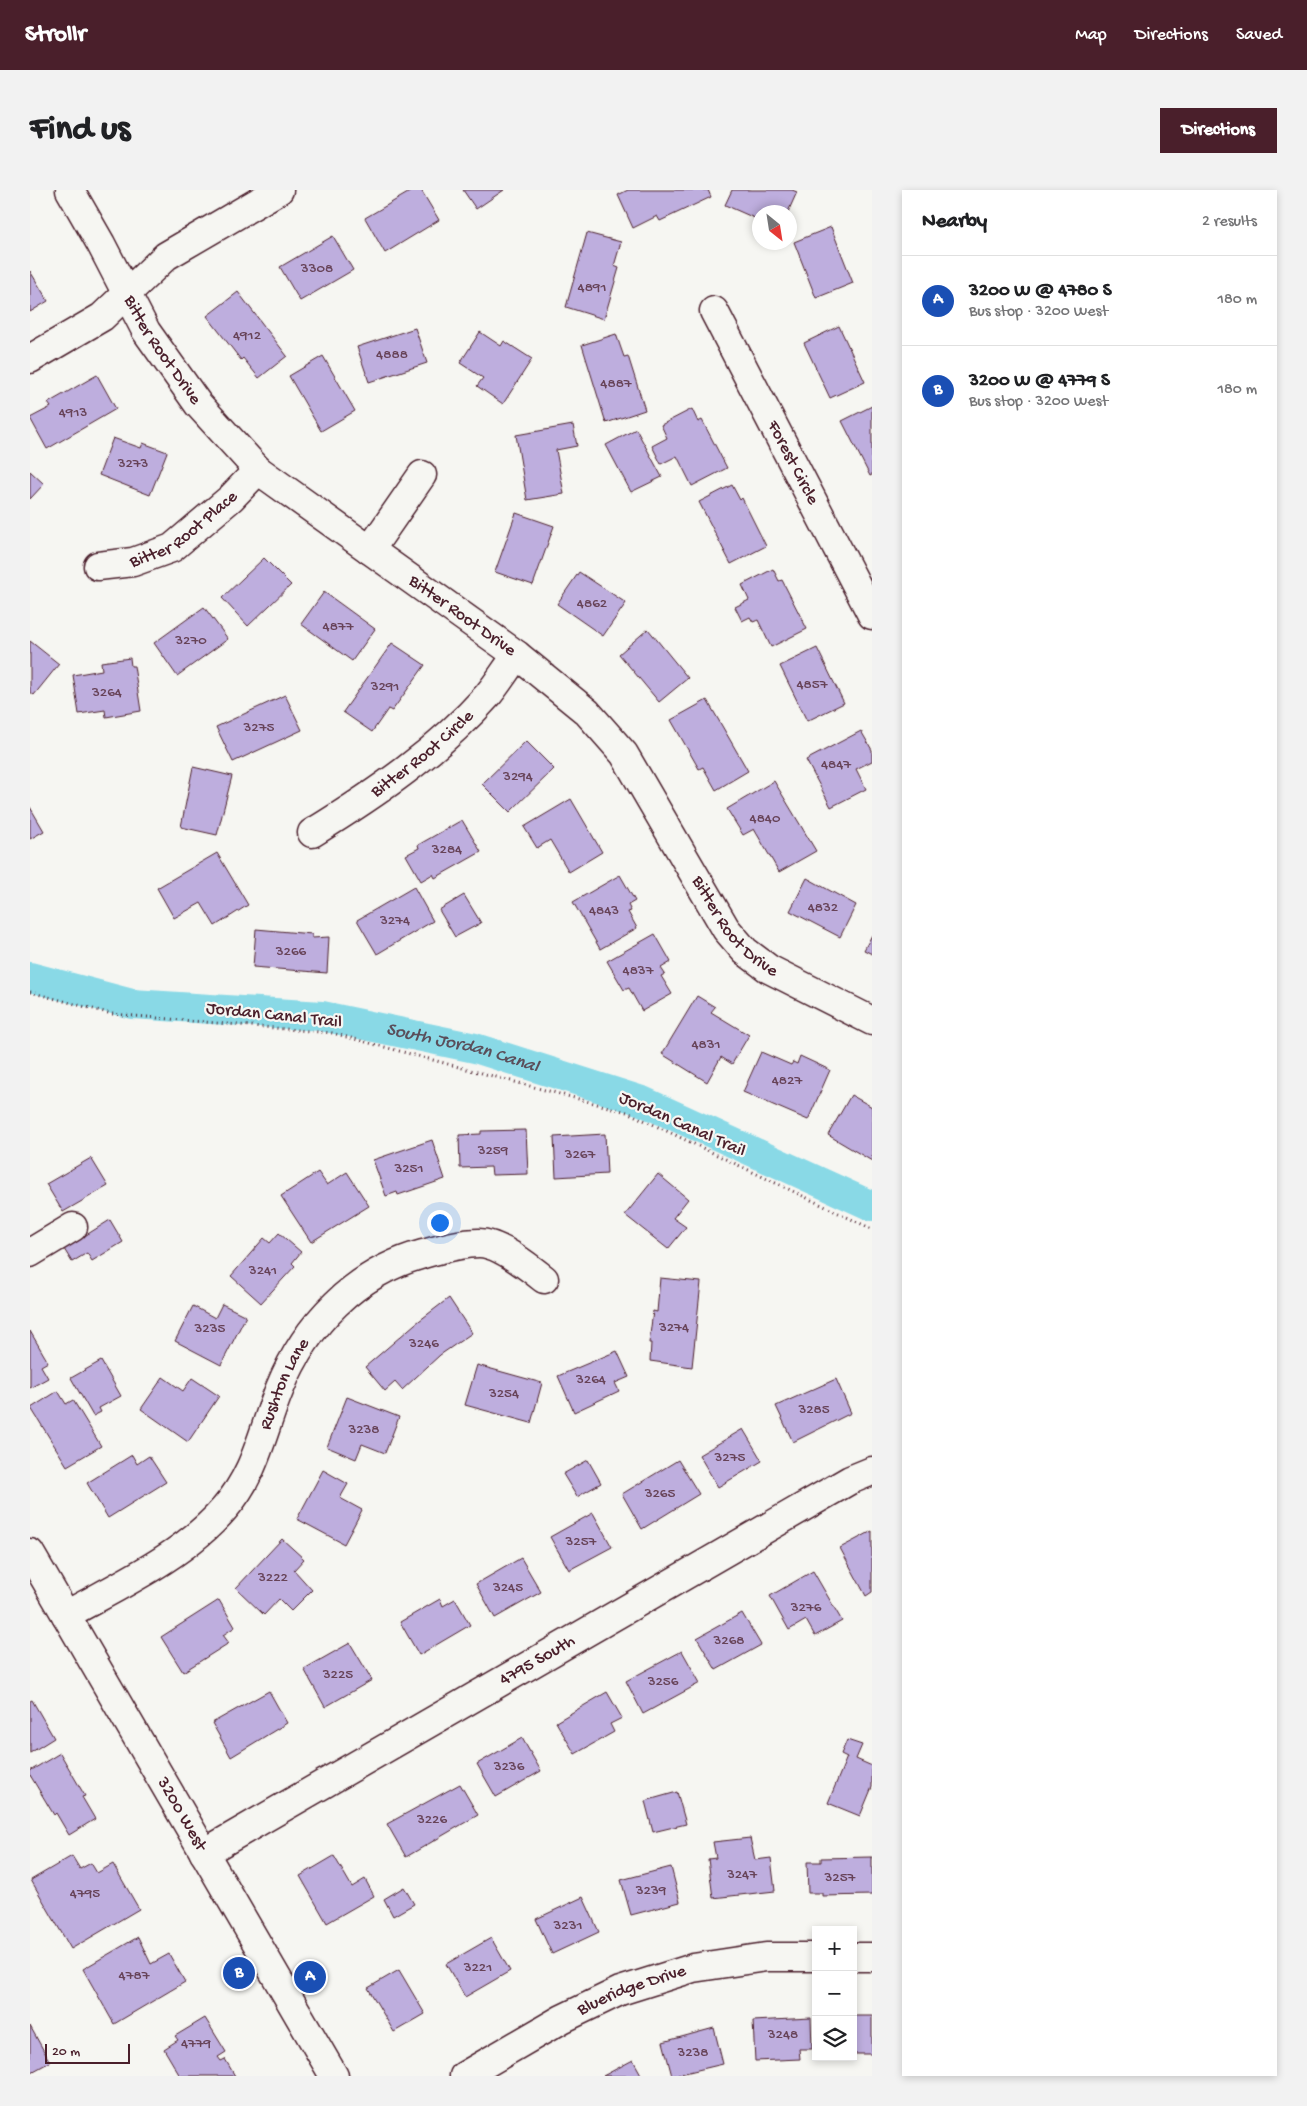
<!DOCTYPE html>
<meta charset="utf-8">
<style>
:root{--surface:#fff;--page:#f2f2f2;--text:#202124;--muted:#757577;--line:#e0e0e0;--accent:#4a1f2b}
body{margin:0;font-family:"Gochi Hand",sans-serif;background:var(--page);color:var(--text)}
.controls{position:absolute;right:15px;bottom:15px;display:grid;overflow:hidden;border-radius:0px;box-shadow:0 2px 8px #0003}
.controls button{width:45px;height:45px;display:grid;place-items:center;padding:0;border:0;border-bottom:1px solid var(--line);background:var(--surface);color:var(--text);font:25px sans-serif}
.compass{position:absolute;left:722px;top:15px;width:45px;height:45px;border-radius:50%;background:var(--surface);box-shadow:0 2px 8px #0003;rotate:150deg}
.scale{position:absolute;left:15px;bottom:12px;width:85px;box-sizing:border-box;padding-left:5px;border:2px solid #4a1f2b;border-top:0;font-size:14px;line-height:18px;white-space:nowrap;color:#4a1f2b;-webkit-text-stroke:4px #f6f6f2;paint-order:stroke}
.you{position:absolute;left:409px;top:1032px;width:18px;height:18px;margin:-12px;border:4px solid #fff;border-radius:50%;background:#1a73e8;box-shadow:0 0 0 8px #1a73e833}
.badge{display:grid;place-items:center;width:32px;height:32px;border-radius:50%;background:var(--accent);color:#fff;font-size:16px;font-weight:700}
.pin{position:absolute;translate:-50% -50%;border:2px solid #fff;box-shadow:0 1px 5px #0006}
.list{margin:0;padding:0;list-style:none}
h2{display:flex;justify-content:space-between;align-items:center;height:65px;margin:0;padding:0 20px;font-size:21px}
h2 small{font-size:16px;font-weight:400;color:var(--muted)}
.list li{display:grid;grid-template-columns:32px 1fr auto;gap:15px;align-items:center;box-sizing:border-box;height:90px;padding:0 20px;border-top:1px solid var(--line)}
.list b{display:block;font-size:19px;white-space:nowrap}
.list p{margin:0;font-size:16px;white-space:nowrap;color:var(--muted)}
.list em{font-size:16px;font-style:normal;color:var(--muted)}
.icon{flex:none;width:28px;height:28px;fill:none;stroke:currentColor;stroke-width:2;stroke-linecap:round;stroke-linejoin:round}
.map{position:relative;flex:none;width:842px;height:1886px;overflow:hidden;border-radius:0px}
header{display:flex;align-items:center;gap:30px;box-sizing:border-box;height:70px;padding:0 25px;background:var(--accent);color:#fff}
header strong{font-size:24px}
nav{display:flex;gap:28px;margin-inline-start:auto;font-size:18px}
.intro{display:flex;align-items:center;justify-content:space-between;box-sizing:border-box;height:120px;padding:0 30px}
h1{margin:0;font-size:35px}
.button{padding:12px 22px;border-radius:0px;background:var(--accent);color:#fff;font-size:18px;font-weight:700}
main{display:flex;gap:30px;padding:0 30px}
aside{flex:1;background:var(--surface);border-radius:0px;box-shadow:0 2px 8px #0003}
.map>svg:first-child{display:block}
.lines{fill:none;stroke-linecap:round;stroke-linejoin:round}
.canal{stroke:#89d9e6;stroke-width:30}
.building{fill:#beaede;stroke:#4a1f2b}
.minor-casing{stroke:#4a1f2b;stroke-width:31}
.path{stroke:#4a1f2b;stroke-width:3;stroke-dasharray:1 4;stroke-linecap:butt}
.minor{stroke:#f6f6f2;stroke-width:28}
.labels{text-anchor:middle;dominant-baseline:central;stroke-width:4.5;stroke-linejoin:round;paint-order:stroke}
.number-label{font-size:15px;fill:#674358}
.street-label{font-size:18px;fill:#4a1f2b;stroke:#f6f6f2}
.water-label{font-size:19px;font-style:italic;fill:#5a4e5a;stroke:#f6f6f2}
</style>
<header>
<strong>Strollr</strong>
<nav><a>Map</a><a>Directions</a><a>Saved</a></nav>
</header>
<div class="intro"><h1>Find us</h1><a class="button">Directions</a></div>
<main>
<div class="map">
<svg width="842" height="1886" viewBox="0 0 842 1886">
<rect width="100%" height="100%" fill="#f6f6f2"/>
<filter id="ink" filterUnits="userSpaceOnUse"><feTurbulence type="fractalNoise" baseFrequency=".02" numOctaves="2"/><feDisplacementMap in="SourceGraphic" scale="10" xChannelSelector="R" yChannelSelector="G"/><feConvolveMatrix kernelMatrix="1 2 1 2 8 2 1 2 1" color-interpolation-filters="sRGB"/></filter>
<g filter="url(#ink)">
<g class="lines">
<!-- canal -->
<path class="canal" id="s1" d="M0 787 102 814 292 826 445 858 612 911 842 1016"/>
</g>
<!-- building -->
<path class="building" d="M383 0H391L409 30 355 63 335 28Z
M433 0H474L446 19Z
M598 0H678L681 7 630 31 627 26 603 38 588 5Z
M702 0H762L767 2 758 22H729V30L695 15Z
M801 37 823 93 786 108 764 52Z
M557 43 591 52 584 76 589 78 574 129 536 117Z
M303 46 323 80 270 111 250 77Z
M0 81 18 111 0 122Z
M208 102 257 166 229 188 213 168 211 170 177 126Z
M809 136 835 192 800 208 774 153Z
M385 138 397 173 339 192 327 157Z
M450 142 471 156 474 151 502 169 473 214 447 196 453 188 430 173Z
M586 144 594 167 598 166 615 220 576 233 552 155Z
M293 166 325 221 291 241 259 186Z
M67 185 86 219 17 259 0 228 21 217 18 213Z
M842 216V285L840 286 812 231Z
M662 219 668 232 672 230 697 278 662 296 647 266 631 274 622 256 637 248 631 235Z
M543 235 547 256 526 260 534 304 497 310 486 245Z
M606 239 632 287 601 302 576 255Z
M83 248 111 258 113 253 137 262 120 305 69 285Z
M0 281 14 294 0 309Z
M702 295 710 310 712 308 736 356 701 374 669 312Z
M486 323 524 336 503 395 465 382Z
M234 368 261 395 218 436 192 408Z
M743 379 749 391 752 390 777 439 741 457 728 430 723 432 720 427 712 431 705 417 719 410 712 395Z
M549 382 596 413 573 446 527 414Z
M294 402 345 439 322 471 271 434Z
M174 417 198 449 147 486 124 453Z
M618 439 658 488 629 512 589 464Z
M0 451 29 474 4 505 0 502Z
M362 453 395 475 362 521 358 519 342 542 313 522Z
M787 458 814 513 777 531 750 476Z
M100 468 101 476H104L111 521 76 527 75 520 49 524 43 485 72 480 71 472Z
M255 505 272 540 203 572 186 537Z
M677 510 718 581 686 600 673 577 669 579 641 530Z
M831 541 842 560V571L826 579 836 599 801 617 776 570Z
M496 551 524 579 480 622 452 594Z
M163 577 202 586 187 645 151 637Z
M744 591 786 661 749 682 724 639 713 645 697 619Z
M541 609 572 662 539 682 520 650 507 658 494 637Z
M0 617 14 641 0 649Z
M432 630 451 662 405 688 403 684 391 691 376 665 389 658 388 655Z
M187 663 218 715 185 736 171 713 144 728 127 698Z
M590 685 605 711 598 715 601 721 598 722 607 738 570 759 543 712Z
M777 688 826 715 810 747 760 721Z
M384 697 403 731 347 764 327 730Z
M434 705 451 733 425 747 409 720Z
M226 739 282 744V748L299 747 297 783 223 777Z
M625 744 641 772 631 778 635 784 631 786 642 804 612 821 599 798 594 800 577 771Z
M842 745V764L834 760Z
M667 806 685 817 681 822 719 845 702 874 691 867 677 892 632 864Z
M731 862 761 875 763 872 767 874 770 866 800 880 778 930 713 902Z
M821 905 842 917V971L798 945Z
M496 940 498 984 462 985 461 977 430 978 429 945 451 944V941Z
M575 944 577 984 526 987 524 947Z
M402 950 415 989 368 1005 367 1002 356 1006 343 970Z
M61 968 78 996 33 1022 16 994Z
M288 982 297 995 317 982 339 1016 281 1052 251 1006Z
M628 984 658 1009 643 1028 656 1037 638 1059 595 1025Z
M80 1030 93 1052 62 1071 57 1063 42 1072 34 1059Z
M249 1043 271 1062 262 1073 265 1076 231 1113 201 1086 234 1048 240 1053Z
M630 1088 671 1092 662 1177 620 1171 621 1153H619L623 1121 627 1122Z
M419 1108 442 1143 410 1165 372 1200 365 1192 355 1201 335 1177 385 1134Z
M192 1114 216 1126 191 1175 145 1151 163 1116 185 1128Z
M0 1141 18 1172 11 1176 18 1188 0 1198Z
M587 1161 599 1187 585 1193 589 1201 544 1222 528 1186Z
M71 1171 91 1206 69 1218 71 1222 63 1226 41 1188Z
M447 1175 512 1193 501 1233 435 1215Z
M133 1187 153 1201 162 1188 189 1206 158 1252 111 1219Z
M806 1189 821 1223 763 1252 746 1216Z
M28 1201 36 1214 43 1210 71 1256 37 1276 1 1218Z
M317 1207 369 1227 355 1263 332 1254 326 1269 297 1257Z
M713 1239 732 1271 688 1297 669 1265Z
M102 1265 107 1274 119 1266 136 1292 78 1328 57 1293Z
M558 1270 571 1293 547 1307 533 1284Z
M648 1270 669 1304 612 1339 592 1304Z
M293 1280 318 1294 310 1308 332 1320 314 1354 267 1329Z
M563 1323 582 1357 539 1380 520 1347Z
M842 1341V1402L836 1406 810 1358Z
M252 1349 274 1369 264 1380 282 1400 261 1421 249 1409 234 1425 206 1398Z
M491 1368 511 1402 465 1428 446 1394Z
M783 1381 812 1431 785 1446 776 1430 759 1440 740 1406Z
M410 1409 413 1416 425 1409 440 1435 389 1465 370 1432Z
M189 1410 205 1437 193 1445 199 1453 153 1482 131 1447Z
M712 1423 731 1455 686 1480 667 1448Z
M320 1453 342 1490 295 1517 274 1479Z
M652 1461 670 1493 613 1524 596 1491Z
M239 1501 257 1533 201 1567 182 1533Z
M577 1502 592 1528 580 1534 584 1542 545 1564 526 1532Z
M2 1510 24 1548 0 1563V1511Z
M492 1548 511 1581 466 1607 447 1574Z
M817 1550 832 1555 826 1569 842 1576V1597L830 1626 798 1613 817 1567 811 1564Z
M30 1563 55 1606 52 1607 65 1629 39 1645 26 1623 24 1625 0 1585V1581Z
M430 1594 448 1625 376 1667 357 1634Z
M647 1602 656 1634 623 1642 615 1611Z
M720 1648 725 1670 741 1668 745 1701 683 1708 678 1669 686 1668 683 1652Z
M42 1666 50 1679 61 1673 67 1683 83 1674 109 1719 41 1759 1 1690Z
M304 1666 322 1697 335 1689 344 1706 297 1733 270 1686Z
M842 1667V1705L792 1706V1703H778L777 1672H791V1668Z
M641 1677 650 1712 601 1725 591 1690Z
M374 1697 384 1714 363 1726 354 1709Z
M553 1707 569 1742 522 1764 506 1729Z
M108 1747 121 1774 139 1764 155 1792 84 1834 53 1779Z
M461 1748 480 1781 435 1807 416 1774Z
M369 1780 395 1824 364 1842 338 1798Z
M823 1826H842V1864H823Z
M175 1828 196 1862 188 1867 191 1871 195 1869 205 1886H150L134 1859 148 1850 145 1846Z
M781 1828 782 1859H769L770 1869 725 1871 723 1831Z
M0 1836 20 1872 0 1883Z
M684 1838 693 1874 642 1886 633 1852Z
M603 1870 612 1886H573Z"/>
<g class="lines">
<defs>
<g id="minor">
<path id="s2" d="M40 0 71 54 116 141 168 214 228 280 487 465 557 522 594 564 696 739 715 761 739 779 842 831"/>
<path id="s3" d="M684 121 842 425"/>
<path d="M0 169 72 127 136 66 249 0"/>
<path d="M340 360 392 285"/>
<path id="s4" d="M68 376 103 372 142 358 201 308 228 280"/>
<path id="s5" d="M282 643C347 603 407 562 458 505 468 493 477 478 487 465"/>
<path d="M0 1063 43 1037"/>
<path id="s6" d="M0 1363 304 1886"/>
<path id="s7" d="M36 1425C90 1395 155 1365 195 1318 227 1281 232 1241 250 1198 276 1134 325 1083 393 1064 411 1059 430 1053 449 1053 469 1053 499 1077 514 1089"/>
<path id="s8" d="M174 1663 820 1290 842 1281"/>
<path d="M823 1767H842"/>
<path id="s9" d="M434 1886 532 1829 590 1801 663 1778 736 1767H786"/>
</g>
</defs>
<!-- minor casing -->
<use href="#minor" class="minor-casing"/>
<!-- path -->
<path class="path" d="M0 802 82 824 302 843 597 922 842 1039"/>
<!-- minor -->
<use href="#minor" class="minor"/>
</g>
</g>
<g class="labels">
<!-- number labels -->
<g class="number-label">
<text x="287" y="79">3308</text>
<text x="562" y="98">4891</text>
<text x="217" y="146">4912</text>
<text x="362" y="165">4888</text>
<text x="586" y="194">4887</text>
<text x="43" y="223">4913</text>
<text x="103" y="274">3273</text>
<text x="562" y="414">4862</text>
<text x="308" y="437">4877</text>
<text x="161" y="451">3270</text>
<text x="782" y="495">4857</text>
<text x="355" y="497">3291</text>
<text x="77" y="503">3264</text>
<text x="229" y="538">3275</text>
<text x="806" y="575">4847</text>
<text x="488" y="587">3294</text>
<text x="735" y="629">4840</text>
<text x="417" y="660">3284</text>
<text x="793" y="718">4832</text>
<text x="574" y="721">4843</text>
<text x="365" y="731">3274</text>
<text x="261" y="762">3266</text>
<text x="608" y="781">4837</text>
<text x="676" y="855">4831</text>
<text x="757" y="891">4827</text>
<text x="463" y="961">3259</text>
<text x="550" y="965">3267</text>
<text x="379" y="979">3251</text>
<text x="233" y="1081">3241</text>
<text x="644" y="1138">3274</text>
<text x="180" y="1139">3235</text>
<text x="394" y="1154">3246</text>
<text x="561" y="1190">3264</text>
<text x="474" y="1204">3254</text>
<text x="784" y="1220">3285</text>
<text x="334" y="1240">3238</text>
<text x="700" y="1268">3275</text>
<text x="630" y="1304">3265</text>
<text x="551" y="1352">3257</text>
<text x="243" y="1388">3222</text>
<text x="478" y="1398">3245</text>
<text x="776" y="1418">3276</text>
<text x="699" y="1451">3268</text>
<text x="308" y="1485">3225</text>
<text x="633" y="1492">3256</text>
<text x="479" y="1577">3236</text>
<text x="402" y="1630">3226</text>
<text x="712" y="1685">3247</text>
<text x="810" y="1688">3257</text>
<text x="621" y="1701">3239</text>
<text x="55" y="1704">4795</text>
<text x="538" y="1736">3231</text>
<text x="448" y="1778">3221</text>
<text x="104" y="1786">4787</text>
<text x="753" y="1845">3248</text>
<text x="166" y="1854">4779</text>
<text x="663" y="1863">3238</text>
</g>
<!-- street labels -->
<g class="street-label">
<text stroke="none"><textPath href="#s2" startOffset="185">Bitter Root Drive</textPath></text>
<text stroke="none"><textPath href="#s3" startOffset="171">Forest Circle</textPath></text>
<text stroke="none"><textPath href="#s4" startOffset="96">Bitter Root Place</textPath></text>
<text stroke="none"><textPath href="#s2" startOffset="590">Bitter Root Drive</textPath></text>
<text stroke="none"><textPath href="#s5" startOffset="136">Bitter Root Circle</textPath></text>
<text stroke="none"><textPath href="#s2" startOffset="1010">Bitter Root Drive</textPath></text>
<text transform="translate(244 826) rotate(6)">Jordan Canal Trail</text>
<text transform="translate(652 935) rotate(24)">Jordan Canal Trail</text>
<text stroke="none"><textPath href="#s7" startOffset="331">Rushton Lane</textPath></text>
<text stroke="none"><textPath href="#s8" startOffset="385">4795 South</textPath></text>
<text stroke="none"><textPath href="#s6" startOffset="302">3200 West</textPath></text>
<text stroke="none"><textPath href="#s9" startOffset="189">Blueridge Drive</textPath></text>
</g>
<!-- water labels -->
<g class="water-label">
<text stroke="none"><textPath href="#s1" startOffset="440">South Jordan Canal</textPath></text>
</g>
</g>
</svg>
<div class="controls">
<button>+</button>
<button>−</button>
<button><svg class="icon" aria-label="layers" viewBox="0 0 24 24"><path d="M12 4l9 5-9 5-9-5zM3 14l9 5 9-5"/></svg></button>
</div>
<svg class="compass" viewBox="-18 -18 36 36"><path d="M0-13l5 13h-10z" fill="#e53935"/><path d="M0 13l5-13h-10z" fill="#757577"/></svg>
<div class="scale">20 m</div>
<div class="you"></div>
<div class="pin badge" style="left:280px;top:1787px;background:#1a4fb4">A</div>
<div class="pin badge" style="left:209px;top:1783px;background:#1a4fb4">B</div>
</div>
<aside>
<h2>Nearby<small>2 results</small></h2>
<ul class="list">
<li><span class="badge" style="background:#1a4fb4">A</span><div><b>3200 W @ 4780 S</b><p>Bus stop · 3200 West</p></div><em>180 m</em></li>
<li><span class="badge" style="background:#1a4fb4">B</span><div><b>3200 W @ 4779 S</b><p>Bus stop · 3200 West</p></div><em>180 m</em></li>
</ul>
</aside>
</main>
